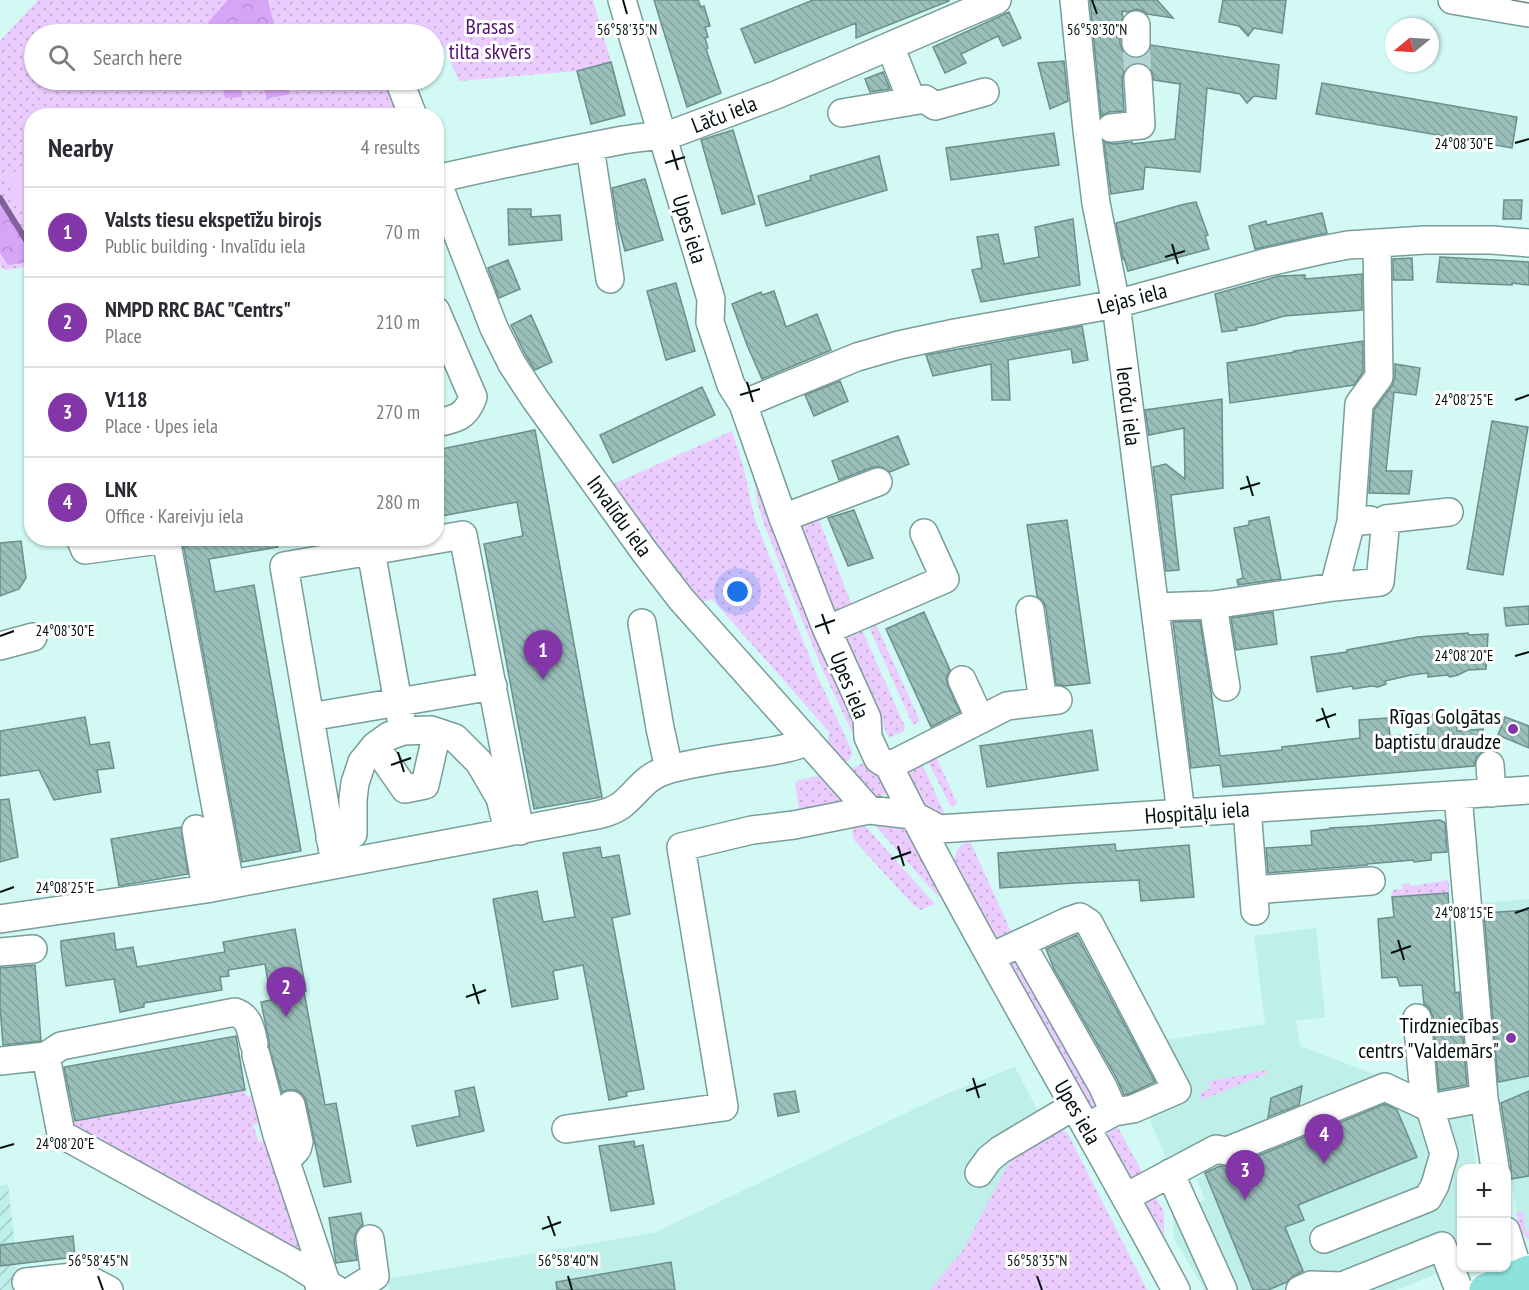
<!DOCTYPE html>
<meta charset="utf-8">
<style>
:root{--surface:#fff;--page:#f2f2f3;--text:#2b2b33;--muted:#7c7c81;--line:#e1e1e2;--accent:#8236a8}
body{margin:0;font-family:"PT Sans Narrow",sans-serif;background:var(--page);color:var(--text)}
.controls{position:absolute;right:18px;bottom:18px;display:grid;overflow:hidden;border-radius:12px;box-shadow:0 2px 4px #0004}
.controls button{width:54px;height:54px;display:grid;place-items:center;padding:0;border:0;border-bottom:2px solid var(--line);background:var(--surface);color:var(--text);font:30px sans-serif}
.compass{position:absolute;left:1385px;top:18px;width:54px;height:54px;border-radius:50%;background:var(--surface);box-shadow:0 2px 4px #0004;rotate:252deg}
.you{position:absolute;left:738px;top:592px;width:21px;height:21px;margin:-15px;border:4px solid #fff;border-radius:50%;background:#1a73e8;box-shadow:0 0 0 9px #1a73e833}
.badge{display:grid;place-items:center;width:39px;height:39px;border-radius:50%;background:var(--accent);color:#fff;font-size:20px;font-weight:700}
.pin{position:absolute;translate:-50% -50px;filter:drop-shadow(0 2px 3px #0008)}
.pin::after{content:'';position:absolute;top:32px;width:21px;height:18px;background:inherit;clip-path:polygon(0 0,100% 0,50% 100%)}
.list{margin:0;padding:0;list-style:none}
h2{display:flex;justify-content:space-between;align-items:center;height:78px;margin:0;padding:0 24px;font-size:26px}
h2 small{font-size:20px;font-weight:400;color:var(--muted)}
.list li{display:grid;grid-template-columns:39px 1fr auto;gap:18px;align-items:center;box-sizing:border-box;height:90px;padding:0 24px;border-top:2px solid var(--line)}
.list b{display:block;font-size:22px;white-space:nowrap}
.list p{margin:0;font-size:20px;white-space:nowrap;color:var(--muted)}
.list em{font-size:20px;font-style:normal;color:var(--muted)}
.icon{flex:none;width:33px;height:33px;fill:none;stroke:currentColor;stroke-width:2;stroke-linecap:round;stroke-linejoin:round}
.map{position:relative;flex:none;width:1529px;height:1290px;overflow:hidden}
.search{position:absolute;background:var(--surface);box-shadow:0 2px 4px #0004;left:24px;top:24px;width:420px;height:66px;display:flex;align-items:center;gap:15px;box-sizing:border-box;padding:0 21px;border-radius:33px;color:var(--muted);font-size:22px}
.panel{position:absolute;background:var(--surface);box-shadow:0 2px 4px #0004;left:24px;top:108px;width:420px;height:438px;border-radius:24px}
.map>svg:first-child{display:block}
.built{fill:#bfefe9}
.industrial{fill:url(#industrial-furrows)}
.grass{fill:url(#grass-dots)}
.forest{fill:url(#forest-crowns)}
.pitch{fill:#ebccfe}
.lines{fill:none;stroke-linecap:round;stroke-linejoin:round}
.stream{stroke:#806198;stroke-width:6}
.building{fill:url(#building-back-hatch);stroke:#6b8f8a;stroke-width:1.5}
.minor-tunnel{stroke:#b3d6d2;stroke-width:27;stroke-dasharray:27 14;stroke-linecap:butt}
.minor-casing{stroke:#799d99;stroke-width:30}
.major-casing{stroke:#fff;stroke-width:36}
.minor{stroke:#fff;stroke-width:27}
.major{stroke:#8be2da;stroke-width:33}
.tram{stroke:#6f8986;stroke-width:1.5}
.ticks{fill:none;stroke:#04100f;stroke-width:2}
.poi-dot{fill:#8236a8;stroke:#fff;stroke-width:2}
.labels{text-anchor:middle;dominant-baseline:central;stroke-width:6;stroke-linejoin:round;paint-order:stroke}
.park-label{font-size:22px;fill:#52106f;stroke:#fff}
.street-label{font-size:22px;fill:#04100f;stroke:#fff}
.poi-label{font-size:22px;fill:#04100f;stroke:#fff;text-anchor:end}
.ticks-label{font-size:15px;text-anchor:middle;fill:#04100f;stroke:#fff;stroke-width:6;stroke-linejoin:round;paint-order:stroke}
</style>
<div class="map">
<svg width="1529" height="1290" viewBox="0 0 1529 1290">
<defs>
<pattern id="industrial-furrows" width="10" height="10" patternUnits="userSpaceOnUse" patternTransform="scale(1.5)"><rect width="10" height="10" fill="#bfefe9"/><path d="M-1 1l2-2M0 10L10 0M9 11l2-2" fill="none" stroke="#a2ccc7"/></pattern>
<pattern id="grass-dots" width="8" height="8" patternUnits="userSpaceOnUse" patternTransform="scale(1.5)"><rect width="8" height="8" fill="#ebccfe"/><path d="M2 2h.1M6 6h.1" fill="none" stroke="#c8aed8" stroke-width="1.8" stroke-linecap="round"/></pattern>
<pattern id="forest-crowns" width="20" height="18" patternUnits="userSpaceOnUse" patternTransform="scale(1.5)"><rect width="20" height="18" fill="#d7a5f6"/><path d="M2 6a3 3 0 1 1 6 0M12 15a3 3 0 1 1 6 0" fill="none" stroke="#b78dd2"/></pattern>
<pattern id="building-back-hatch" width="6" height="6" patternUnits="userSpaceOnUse" patternTransform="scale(1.5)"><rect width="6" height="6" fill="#9bc0bb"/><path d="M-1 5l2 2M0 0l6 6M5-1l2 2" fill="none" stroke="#84a4a0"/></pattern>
</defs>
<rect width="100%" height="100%" fill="#d2f9f4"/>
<!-- built -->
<path class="built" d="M1529 899V1239L1525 1236 1519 1226 1499 1107 1483 903Z
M1316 928 1325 1017 1296 1021 1300 1046 1432 1096 1468 1089 1476 1168H1462L1461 1264 1396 1290H1205L1174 1239 1173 1213 1205 1199 1196 1178 1203 1176 1194 1150 1166 1159 1148 1115 1188 1093 1167 1040 1265 1024 1254 936Z
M1015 1067 1132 1290H390L388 1279 656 1232 946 1094Z"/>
<!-- industrial -->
<path class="industrial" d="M8 1184 17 1264 19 1290H0V1186Z"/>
<!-- grass -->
<path class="grass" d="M38 0H593L611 62 577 71 459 81 443 45 434 49V34H34V80H390L401 115 32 116 31 266 5 270 0 266V41Z
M732 431 743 465 755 520 816 673 852 751C852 759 848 761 842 764L825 746 830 733 712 599 696 604 609 486Z
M756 476 869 750 860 749 823 671 796 605 764 524 757 502 754 477Z
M816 512 854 611 836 618 797 519Z
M874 620 920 721 913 725 867 623Z
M859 623 905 727 904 731 889 738 840 631Z
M936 756 957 803 953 807 950 805 927 760Z
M872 758 887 790 885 794 875 799 848 771Z
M920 759 947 819 925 812 904 770Z
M821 776 847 806 800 813 795 785 798 780Z
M863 824 935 904 921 910 914 906 854 840 852 831 854 827Z
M874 824C888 824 897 823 908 832L940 894 941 898 933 891Z
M970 841 1012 934 1002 939H995L953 864C956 851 958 845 970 841Z
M1448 880 1450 891 1448 893 1392 897 1391 895 1393 890 1403 889 1402 884 1410 883 1411 886Z
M1018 959 1097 1105 1092 1107 1086 1105 1009 969 1010 963Z
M1267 1070 1268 1073 1202 1100 1200 1093 1211 1088 1208 1082Z
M245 1090 247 1097 258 1094 267 1120 253 1125 259 1142 275 1138 306 1248 299 1255 75 1129 73 1121Z
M1116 1124 1145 1177 1135 1179 1129 1176 1107 1137 1111 1126Z
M1060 1129 1067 1132 1147 1290H930L963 1250 1009 1163 1053 1130Z
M1153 1192 1164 1212V1236L1144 1200Z
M1523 1211 1526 1231H1529V1239C1519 1233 1518 1223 1516 1213Z"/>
<!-- forest -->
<path class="forest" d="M228 0H268L276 34H211L208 22Z
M221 80H241L242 97 225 98Z
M261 80H286L290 94 267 99Z
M0 195 27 242 31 241V262L8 265 0 253Z"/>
<!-- pitch -->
<path class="pitch" d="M31 161V215L28 217 4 179Z"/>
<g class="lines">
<!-- stream -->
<path class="stream" d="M0 198 29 245 32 244"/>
</g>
<!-- building -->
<path class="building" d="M654 0H698L701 7 704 6 710 26 705 27 708 37 705 38 708 48 706 49 721 93 687 107Z
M813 0H949V1L856 38V23L755 63 741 29Z
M1090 0H1157L1173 18 1147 14 1143 11 1137 9 1127 12 1122 11 1123 17 1120 25V44L1123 51 1129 57 1135 59 1143 57 1149 51 1151 45 1279 65 1276 99 1254 96 1247 103 1240 94 1207 88 1200 172 1145 167 1143 189 1111 194 1104 142 1113 144 1132 142V144L1175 139 1180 84 1154 80 1151 70 1144 64 1136 62 1130 65 1124 71 1122 78 1124 111 1109 112 1101 116Z
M1223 0H1286L1282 33 1254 28 1248 36 1239 26 1219 22Z
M1009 12 1021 38 1003 46 998 36 961 54 966 63 945 73 933 47Z
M1064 61 1068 101 1050 109 1038 63Z
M611 62 625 115 591 124 577 71Z
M883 72 890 89 870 92 865 79Z
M1322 83 1517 117 1512 148 1316 114Z
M733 130 755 204 722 214 701 140Z
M1054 133 1059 165 951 180 946 148Z
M879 156 887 190 766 226 758 196 811 180 810 176Z
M645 179 663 240 625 251 618 225 612 188Z
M1504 200H1522L1521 219H1503Z
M1196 202 1208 235 1205 236 1209 249 1128 271 1124 258 1123 259 1116 223 1185 204Z
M508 209H531V217L560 215 562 240 509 245Z
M1322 213 1327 233 1255 249 1249 226 1266 221 1267 225Z
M1073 219 1080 285 981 302 972 270 982 268 977 237 998 234 1004 264 1039 257 1035 227Z
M1440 257 1529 262V285L1512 283V285L1437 282Z
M1412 258 1413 280H1393V259Z
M508 260 520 289 499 298 488 268Z
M1362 274V310L1284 316 1254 325 1236 328 1237 330 1222 332 1215 294 1279 276 1305 275V279Z
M676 283 695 351 666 360 647 291Z
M774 291 786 327 817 314 831 350 762 379 747 345 732 304 761 292 762 295Z
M531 315 552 362 535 370 526 356 511 325Z
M1082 326 1088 360 1073 363 1071 349 1008 360 1010 400H992L991 364 933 376 926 355Z
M1363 341V372L1354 385 1230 403 1227 363 1295 352 1294 351Z
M1395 364 1420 368 1416 395 1394 392 1386 471H1412L1409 494 1369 493 1374 410 1392 386 1395 377Z
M840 381 848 401 814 416 805 395Z
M702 387 715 415 613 463 600 435Z
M1222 399 1223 488 1171 495 1179 570 1166 571 1153 467 1166 464 1185 479 1184 428 1149 435 1145 410Z
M1492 421 1528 427 1503 575 1467 569Z
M535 430 602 797 534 809 484 544 523 536 517 502 436 517V450Z
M898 436 909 464 890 472 881 467H873L839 480 832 461Z
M854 510 873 558 848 566 828 518Z
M1269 517 1281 579 1238 585 1237 580 1243 578 1234 528 1249 525V521Z
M1067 520 1090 683 1065 686 1056 684 1046 608 1043 601 1037 596 1027 525Z
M182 538H277L278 547 209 559 215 592 254 585 301 851 242 862Z
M21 541 26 578 19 589 0 596V543Z
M1529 606V624L1506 626 1504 608Z
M924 612 950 670 946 678 948 686 960 712 931 727 886 629Z
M1273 612 1277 644 1236 650 1231 618Z
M1200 621 1211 692 1220 756 1282 750V747L1360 738 1359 720 1388 718 1390 736 1428 734 1427 715 1456 712 1457 731 1483 729V751L1476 758 1474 766 1223 787 1220 765 1191 768 1173 622Z
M1468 633 1469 635 1488 634 1486 669 1468 670 1458 675 1450 677 1447 675 1428 677V673L1411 675 1385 681 1386 684 1378 687 1372 686 1353 689 1352 686 1317 692 1311 657 1347 652V650L1418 637Z
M85 717 90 745 109 742 114 768 97 770 101 792 54 800 39 770 0 776V731Z
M1505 717 1529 726V748L1498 735Z
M1092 730 1098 770 987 787 980 746Z
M9 799 18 857 0 862V800Z
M1440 820 1445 823 1447 852 1431 853V860L1414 862 1413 860 1367 864V865L1268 873 1266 848 1312 845 1311 831 1330 829V828L1366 826Z
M181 827 188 874 119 886 111 839Z
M1115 844 1116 851 1189 845 1194 897 1141 901 1139 880 1075 883 1000 888 998 853Z
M600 847 602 858 619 855 630 914 612 918 644 1089 626 1092 627 1096 609 1100 583 965 553 971 558 999 512 1007 493 899 537 891 543 922 575 917 563 853Z
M1448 893 1455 993 1459 992 1467 1085 1439 1090 1433 1017 1430 1009 1424 1004 1422 985 1400 986 1397 977 1382 978 1378 919 1394 917 1392 897Z
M1529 910V1076L1498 1082 1484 913Z
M295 929 306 991 304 992 325 1105 336 1103 351 1182 324 1187 306 1101 302 1094 296 1090H288L282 1092 269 1047V1041L261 1002 271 1000 265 964 228 970 229 976 220 977 222 990 144 1003V1007L120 1012 114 979 66 986 61 948V941L114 933 116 950 133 947 137 967 225 952 223 942Z
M1077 935 1155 1082 1129 1094 1124 1095 1117 1079 1054 969 1046 949Z
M35 965 41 1041 3 1045 0 1007V968Z
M236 1036 245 1090 75 1121 64 1067Z
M1302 1086 1299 1105 1268 1117 1271 1098Z
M474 1087 484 1131 417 1146 412 1126 460 1116 455 1091Z
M795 1091 799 1112 778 1116 774 1094Z
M1529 1091V1176L1511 1179V1166L1501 1103Z
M1385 1104 1397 1110 1417 1157 1298 1205 1304 1220 1285 1227 1303 1271 1293 1276 1287 1282 1268 1290H1253L1205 1173 1220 1166H1233Z
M634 1141 635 1147 643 1145 654 1204 611 1211 599 1146Z
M361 1213 363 1225 360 1227 356 1233 354 1241 357 1260 336 1263 329 1218Z
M73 1236 75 1257 0 1266V1245Z
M671 1262 675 1290H557L556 1282Z"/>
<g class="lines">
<!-- minor-tunnel -->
<path class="minor-tunnel" d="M1136 43 1138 78"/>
<defs>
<path id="minor" d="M622 0 711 299 710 322 731 385 743 404 783 518 827 630 867 718 868 737 878 759 889 766C978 944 1082 1114 1176 1290
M1074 0 1087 130 1096 203 1116 304 1181 813
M1452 0 1529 13
M1136 25V43
M890 46 912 101
M399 80 413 116
M842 113 925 99 935 106 985 92
M1111 128 1141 125 1138 78
M590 147 610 279
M436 179 494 328 512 364 535 399 644 551 681 599 869 810
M436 179C498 165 560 152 623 140 641 137 659 136 677 132L776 95 997 0
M436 311 473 397C466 417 456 419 436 423
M743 404 857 357 899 345 955 333 1116 304 1264 263 1322 250 1348 245 1425 240H1492L1529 243
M783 518 878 482
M1351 522 1359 404 1379 377 1377 243
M80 538 85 550 166 539 230 884
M371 551 401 719
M1334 587 1351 522 1370 520
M1213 605 1226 687
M1155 607 1213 605 1334 587 1380 582 1386 519 1449 512
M1030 610 1043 702
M642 623 660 728 669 769
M827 630 945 579 924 533
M0 646 33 637
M962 680 980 719
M310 717 493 686
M375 746 405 789 425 785 437 732
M1490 765 1492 793
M889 766 1007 706 1058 700
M1458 795 1484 1098 1495 1168
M1247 809 1255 911
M196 829 206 889
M330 838 353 834V799L355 783 362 762 375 746 389 736 403 731 431 730 455 738 479 762 500 798 505 818
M335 864 284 566 463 535 520 831
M1254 890 1371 881
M0 919 206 889 572 820C588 816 611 815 624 803 639 790 646 776 667 770 695 762 725 758 754 754 772 751 791 749 808 741
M1021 943 1103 1087 1114 1112
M0 952 33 949
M991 957 1066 922 1080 917 1089 923 1177 1090 1133 1109 1114 1112 1087 1127
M1417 1018 1425 1106
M254 1044C251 1031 250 1017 235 1012L61 1046 46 1056 61 1134 294 1263 337 1290
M256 1055 277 1135 326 1282 319 1286
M0 1061 46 1056
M566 1129 724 1107 681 847 752 830 794 825 869 810 913 815 939 829 1529 790
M286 1161 297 1149 299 1142 291 1105
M979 1173 989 1159 1000 1150 1074 1106
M1170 1173 1223 1290
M1126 1197 1216 1149 1227 1151 1385 1087 1430 1108 1484 1098
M1506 1231 1520 1276
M1324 1239 1428 1198 1435 1185 1444 1154 1430 1108
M26 1282 82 1276 109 1290
M353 1290 375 1276 370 1239
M1300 1290 1311 1285 1342 1286 1442 1246 1459 1290"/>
<path id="major" d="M1486 1290 1529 1272"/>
</defs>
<!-- minor casing -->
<use href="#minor" class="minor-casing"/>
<!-- major casing -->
<use href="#major" class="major-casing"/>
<!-- minor -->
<use href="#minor" class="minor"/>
<!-- major -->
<use href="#major" class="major"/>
<!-- tram -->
<path class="tram" d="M1512 0 1529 3"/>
</g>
<!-- ticks -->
<path class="ticks" d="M623 0 627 14M1092 0 1097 14M1515 143 1529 139M672 150 678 170M665 163 685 157M1172 244 1178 264M1165 257 1185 251M747 382 753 402M740 395 760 389M1515 400 1529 395M1247 476 1253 496M1240 489 1260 483M822 614 829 634M815 627 835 620M0 636 14 631M1515 656 1529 652M1322 708 1329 728M1316 721 1336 714M398 752 404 772M391 765 411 758M898 846 904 866M891 859 911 852M0 892 14 887M1515 913 1529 908M1398 940 1404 960M1391 953 1411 946M473 984 479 1004M466 997 486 990M973 1078 979 1098M966 1091 986 1084M0 1148 14 1144M548 1216 555 1236M542 1229 561 1222M98 1276 103 1290M568 1276 572 1290M1037 1276 1042 1290"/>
<!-- markers -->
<g class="poi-dot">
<circle cx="1513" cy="729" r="6"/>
<circle cx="1511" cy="1038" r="6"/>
</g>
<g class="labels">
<!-- park labels -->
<g class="park-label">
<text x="490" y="26">Brasas<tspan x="490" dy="25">tilta skvērs</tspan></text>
</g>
<!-- street labels -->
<g class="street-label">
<text transform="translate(724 114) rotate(-21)">Lāču iela</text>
<text transform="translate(690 229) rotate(73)">Upes iela</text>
<text transform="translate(1132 298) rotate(-14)">Lejas iela</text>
<text transform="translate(1129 406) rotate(83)">Ieroču iela</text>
<text transform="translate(620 516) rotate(54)">Invalīdu iela</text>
<text transform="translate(850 685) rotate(68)">Upes iela</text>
<text transform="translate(1197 812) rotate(-4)">Hospitāļu iela</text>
<text transform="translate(1078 1112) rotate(60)">Upes iela</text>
</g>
<!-- poi labels -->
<g class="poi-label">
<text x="1501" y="716">Rīgas Golgātas<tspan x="1501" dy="25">baptistu draudze</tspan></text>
<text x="1499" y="1025">Tirdzniecības<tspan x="1499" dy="25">centrs "Valdemārs"</tspan></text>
</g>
</g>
<g class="ticks-label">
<text x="627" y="35">56°58'35"N</text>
<text x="1097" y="35">56°58'30"N</text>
<text x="1464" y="149">24°08'30"E</text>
<text x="1464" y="405">24°08'25"E</text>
<text x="65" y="636">24°08'30"E</text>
<text x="1464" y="661">24°08'20"E</text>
<text x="65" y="893">24°08'25"E</text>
<text x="1464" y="918">24°08'15"E</text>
<text x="65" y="1149">24°08'20"E</text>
<text x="98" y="1266">56°58'45"N</text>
<text x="568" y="1266">56°58'40"N</text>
<text x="1037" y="1266">56°58'35"N</text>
</g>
</svg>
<div class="controls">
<button>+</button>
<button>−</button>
</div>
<svg class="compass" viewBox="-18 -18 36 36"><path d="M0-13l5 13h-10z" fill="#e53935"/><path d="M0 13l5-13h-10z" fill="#7c7c81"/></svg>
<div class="you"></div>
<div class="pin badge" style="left:543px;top:680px">1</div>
<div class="pin badge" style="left:286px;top:1017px">2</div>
<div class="pin badge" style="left:1245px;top:1200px">3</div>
<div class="pin badge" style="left:1324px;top:1164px">4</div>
<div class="search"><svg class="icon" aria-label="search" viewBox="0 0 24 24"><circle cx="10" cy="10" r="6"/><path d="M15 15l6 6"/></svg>Search here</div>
<section class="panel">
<h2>Nearby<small>4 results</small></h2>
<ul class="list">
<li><span class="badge">1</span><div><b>Valsts tiesu ekspetīžu birojs</b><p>Public building · Invalīdu iela</p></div><em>70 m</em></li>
<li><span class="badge">2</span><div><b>NMPD RRC BAC &quot;Centrs&quot;</b><p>Place</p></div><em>210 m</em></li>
<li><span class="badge">3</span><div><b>V118</b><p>Place · Upes iela</p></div><em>270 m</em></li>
<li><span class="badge">4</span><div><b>LNK</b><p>Office · Kareivju iela</p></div><em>280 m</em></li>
</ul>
</section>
</div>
